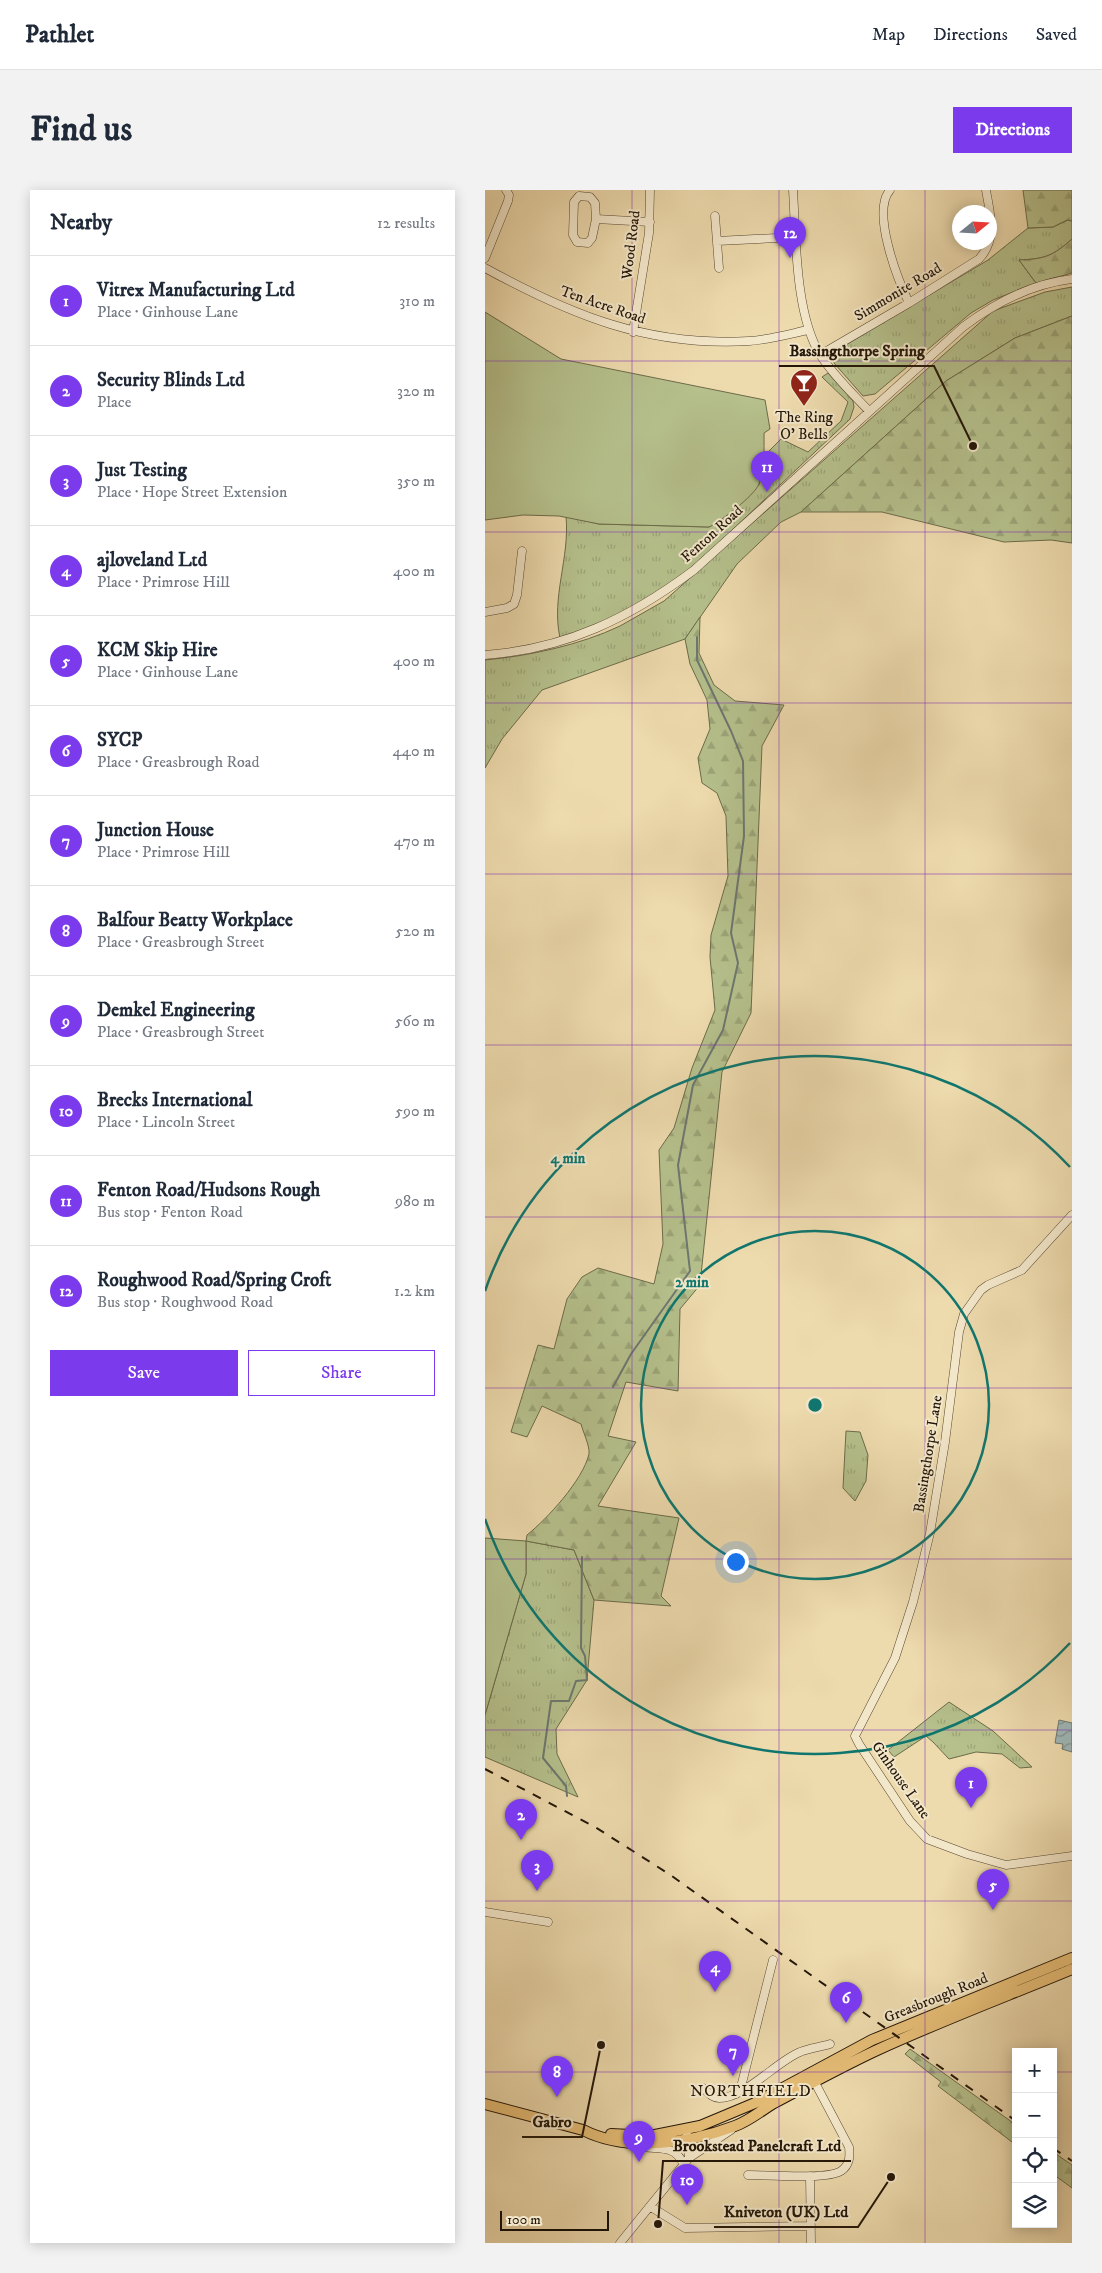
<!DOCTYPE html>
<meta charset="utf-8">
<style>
:root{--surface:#fff;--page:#f2f2f3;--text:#1f2937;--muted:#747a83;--line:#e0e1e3;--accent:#7c3aed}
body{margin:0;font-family:"IM FELL DW Pica",serif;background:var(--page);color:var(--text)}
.controls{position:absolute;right:15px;bottom:15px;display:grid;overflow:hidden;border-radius:0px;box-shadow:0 2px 12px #0003}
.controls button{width:45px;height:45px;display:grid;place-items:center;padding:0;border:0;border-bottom:1px solid var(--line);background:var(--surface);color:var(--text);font:25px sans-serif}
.compass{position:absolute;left:467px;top:15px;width:45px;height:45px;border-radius:50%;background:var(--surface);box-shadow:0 2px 12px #0003;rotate:72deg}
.scale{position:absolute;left:15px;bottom:12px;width:109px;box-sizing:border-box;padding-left:5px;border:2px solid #231608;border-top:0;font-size:14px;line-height:18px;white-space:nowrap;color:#231608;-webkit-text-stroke:4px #f3e7ca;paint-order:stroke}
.you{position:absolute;left:250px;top:1371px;width:18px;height:18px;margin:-12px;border:4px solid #fff;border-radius:50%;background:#1a73e8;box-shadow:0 0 0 8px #1a73e833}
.badge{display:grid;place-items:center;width:32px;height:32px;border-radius:50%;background:var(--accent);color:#fff;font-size:16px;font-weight:700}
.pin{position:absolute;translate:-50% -41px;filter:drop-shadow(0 1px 2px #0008)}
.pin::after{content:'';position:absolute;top:26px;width:18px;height:15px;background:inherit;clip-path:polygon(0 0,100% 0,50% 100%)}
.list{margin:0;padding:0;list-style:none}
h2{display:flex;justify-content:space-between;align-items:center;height:65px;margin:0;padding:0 20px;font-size:21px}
h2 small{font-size:16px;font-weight:400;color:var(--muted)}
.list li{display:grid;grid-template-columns:32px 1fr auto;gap:15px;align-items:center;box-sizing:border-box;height:90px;padding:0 20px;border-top:1px solid var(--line)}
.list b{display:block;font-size:19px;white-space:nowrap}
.list p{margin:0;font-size:16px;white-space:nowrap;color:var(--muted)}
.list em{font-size:16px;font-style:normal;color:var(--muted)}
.actions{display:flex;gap:10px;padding:15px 20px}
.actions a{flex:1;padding:11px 0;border:1px solid var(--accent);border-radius:0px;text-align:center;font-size:18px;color:var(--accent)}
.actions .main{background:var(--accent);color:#fff}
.icon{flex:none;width:28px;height:28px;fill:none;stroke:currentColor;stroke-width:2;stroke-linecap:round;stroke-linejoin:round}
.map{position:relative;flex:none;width:587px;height:2053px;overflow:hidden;border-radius:0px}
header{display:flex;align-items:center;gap:30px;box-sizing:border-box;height:70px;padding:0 25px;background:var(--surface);border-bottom:1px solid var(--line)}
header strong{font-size:24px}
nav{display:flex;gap:28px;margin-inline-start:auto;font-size:18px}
.intro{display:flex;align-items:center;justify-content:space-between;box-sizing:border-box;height:120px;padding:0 30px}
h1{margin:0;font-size:35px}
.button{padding:12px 22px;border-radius:0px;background:var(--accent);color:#fff;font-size:18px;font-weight:700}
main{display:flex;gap:30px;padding:0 30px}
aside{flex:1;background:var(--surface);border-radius:0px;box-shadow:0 2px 12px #0003}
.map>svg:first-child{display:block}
.grass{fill:url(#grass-tufts);stroke:#6c6b4a}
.forest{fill:url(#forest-firs);stroke:#6c6b4a}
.garden{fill:#b5c08c;stroke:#6c6b4a}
.water{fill:url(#water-waves);stroke:#6d7770}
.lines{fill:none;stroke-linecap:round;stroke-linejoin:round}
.stream{stroke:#6d7770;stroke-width:2}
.minor-casing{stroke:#564731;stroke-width:9}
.major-casing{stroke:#231608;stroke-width:12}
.minor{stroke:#f3e7ca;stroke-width:8}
.major{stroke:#e6bd76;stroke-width:10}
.rail{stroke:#231608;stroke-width:2;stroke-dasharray:9 9;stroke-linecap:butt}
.grid{fill:none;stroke:#7b2cbf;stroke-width:1;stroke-opacity:0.55}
.ring{fill:none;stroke:#0f766e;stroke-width:2.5}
.labels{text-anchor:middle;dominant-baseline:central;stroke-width:4;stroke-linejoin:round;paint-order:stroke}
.street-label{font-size:15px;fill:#231608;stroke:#f3e7ca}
.poi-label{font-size:15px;fill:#231608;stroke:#f3e7ca}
.neighbourhood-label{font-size:16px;letter-spacing:1px;fill:#231608;stroke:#f3e7ca}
.centre{fill:#0f766e;stroke:#f3e7ca;stroke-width:2.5}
.ring-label{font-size:15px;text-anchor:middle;font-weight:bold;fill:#0f766e;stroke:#f3e7ca;stroke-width:4;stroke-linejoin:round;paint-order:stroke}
.leader{fill:none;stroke:#231608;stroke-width:2}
.callout-dot{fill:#231608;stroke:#f3e7ca;stroke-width:2}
.callout-label{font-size:16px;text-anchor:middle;font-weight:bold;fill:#231608;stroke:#f3e7ca;stroke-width:4;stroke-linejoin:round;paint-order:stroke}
</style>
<header>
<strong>Pathlet</strong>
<nav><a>Map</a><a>Directions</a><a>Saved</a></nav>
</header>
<div class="intro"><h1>Find us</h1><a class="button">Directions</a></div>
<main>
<aside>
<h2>Nearby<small>12 results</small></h2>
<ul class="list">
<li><span class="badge">1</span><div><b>Vitrex Manufacturing Ltd</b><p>Place · Ginhouse Lane</p></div><em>310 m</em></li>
<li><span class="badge">2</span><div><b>Security Blinds Ltd</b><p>Place</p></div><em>320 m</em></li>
<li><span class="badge">3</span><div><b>Just Testing</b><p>Place · Hope Street Extension</p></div><em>350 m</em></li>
<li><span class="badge">4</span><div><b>ajloveland Ltd</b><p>Place · Primrose Hill</p></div><em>400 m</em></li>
<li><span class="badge">5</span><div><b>KCM Skip Hire</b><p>Place · Ginhouse Lane</p></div><em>400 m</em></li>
<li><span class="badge">6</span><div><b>SYCP</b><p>Place · Greasbrough Road</p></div><em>440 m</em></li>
<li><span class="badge">7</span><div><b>Junction House</b><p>Place · Primrose Hill</p></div><em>470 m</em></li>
<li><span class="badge">8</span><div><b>Balfour Beatty Workplace</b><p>Place · Greasbrough Street</p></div><em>520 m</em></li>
<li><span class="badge">9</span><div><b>Demkel Engineering</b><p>Place · Greasbrough Street</p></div><em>560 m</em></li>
<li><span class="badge">10</span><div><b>Brecks International</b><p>Place · Lincoln Street</p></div><em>590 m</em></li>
<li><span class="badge">11</span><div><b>Fenton Road/Hudsons Rough</b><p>Bus stop · Fenton Road</p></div><em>980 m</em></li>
<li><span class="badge">12</span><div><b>Roughwood Road/Spring Croft</b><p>Bus stop · Roughwood Road</p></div><em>1.2 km</em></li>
</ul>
<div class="actions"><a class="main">Save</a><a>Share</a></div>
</aside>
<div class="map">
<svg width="587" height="2053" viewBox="0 0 587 2053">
<defs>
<pattern id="grass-tufts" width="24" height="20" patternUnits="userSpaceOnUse" patternTransform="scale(1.25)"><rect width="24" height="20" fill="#b5c08c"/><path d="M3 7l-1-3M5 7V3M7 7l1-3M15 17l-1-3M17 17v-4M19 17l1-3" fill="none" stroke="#9ba477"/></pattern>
<pattern id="forest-firs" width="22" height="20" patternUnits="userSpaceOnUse" patternTransform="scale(1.25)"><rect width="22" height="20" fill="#b5c08c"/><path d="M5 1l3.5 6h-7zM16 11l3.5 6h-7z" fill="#9ba477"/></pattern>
<pattern id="water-waves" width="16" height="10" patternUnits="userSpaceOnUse" patternTransform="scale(1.25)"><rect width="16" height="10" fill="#9fb7b6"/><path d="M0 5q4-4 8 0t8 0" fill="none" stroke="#819492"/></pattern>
</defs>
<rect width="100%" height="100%" fill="#eddaad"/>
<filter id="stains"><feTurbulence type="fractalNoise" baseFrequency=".004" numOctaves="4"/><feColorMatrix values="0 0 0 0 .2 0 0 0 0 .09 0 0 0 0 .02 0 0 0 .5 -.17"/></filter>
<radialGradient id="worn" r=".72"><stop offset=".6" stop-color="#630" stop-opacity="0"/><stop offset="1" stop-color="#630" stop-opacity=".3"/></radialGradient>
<!-- grass -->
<path class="grass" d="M583 30 587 31V49C568 66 560 69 534 70L551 93 508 110 486 123 390 204 378 206 349 173V162L503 70 543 38 568 37Z
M587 97V126L530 148 461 191 316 322 296 332 252 374 200 449 57 500 17 549 0 578V470C44 466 95 455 135 436 150 428 164 419 179 411L508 121 560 102Z
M343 183 368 211 369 217 365 229 226 360 196 386 155 414 120 432 75 448C66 407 85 368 81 326L114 334 224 337 239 329 274 295 279 266 296 249 323 262 356 231 363 212 337 187Z
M361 1241 375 1242 383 1265 381 1291 370 1311 358 1298Z
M41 1351 89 1360 109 1410 102 1490 71 1539 72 1564 93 1607 0 1567V1525L41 1384Z
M464 1512 508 1541 547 1577 535 1578 517 1564 491 1562 464 1569 448 1552 441 1546 409 1567 403 1560Z"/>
<!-- forest -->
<path class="forest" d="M538 0H587V31L582 30 568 37 543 38Z
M587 49V83L551 93 534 70C560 69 568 66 587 49Z
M587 126V353L566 350 519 352 397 322H316L461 191 530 148Z
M215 427 214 463 229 495 250 511 299 515 277 556 266 823 237 882 215 1095 195 1119 193 1201 141 1192 123 1246 151 1252 113 1316 194 1328 176 1406 186 1416 109 1410 89 1360 41 1351 42 1345C62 1329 98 1290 104 1264 105 1256 98 1242 96 1234L57 1216 42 1247 26 1242 53 1155 69 1159 82 1109 97 1087 113 1078 169 1094 178 1054 174 960 189 938 207 878 230 820 225 767 226 745 243 686 241 626 232 603 217 593 213 568 225 539 222 510 205 474 200 449Z
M425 1859 531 1935V1955L453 1896 456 1892 420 1864Z
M568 1962 587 1975V1998L568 1984Z"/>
<!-- garden -->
<path class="garden" d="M0 122 76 169 280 210 285 239 279 243C279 259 280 279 274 294 269 306 236 331 224 337L114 334 74 326 38 325 0 330Z
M0 1348 41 1351V1384L0 1525Z"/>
<!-- water -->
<path class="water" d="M574 1530 587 1533V1562L577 1559 578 1554 570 1553Z"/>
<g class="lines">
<!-- stream -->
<path class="stream" d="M128 1197 146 1164 205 1081 193 975 208 895 238 840 253 773 246 743 259 646 258 571 246 541 212 470V447
M82 1606 81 1596 58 1568 66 1511H84L91 1491 102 1490 100 1466 96 1458 97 1367"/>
<defs>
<path id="minor" d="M308 0C311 47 310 126 336 166 349 186 367 203 384 221
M405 0C386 22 413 90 424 113
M230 26 234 78
M111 29 107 48 103 53 92 52 88 45 89 12 94 6 105 7 110 13 111 29 165 32
M232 51 311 47
M0 68 23 11 24 5 21 0
M0 78C86 125 163 157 264 151 283 150 304 144 323 140
M148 142 164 43 165 0
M335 165 424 113 494 69C513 49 505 24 501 0
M0 422 22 418 29 414 32 405 37 361
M0 465C81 459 145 428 209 380L478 137C511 112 546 94 587 89
M587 1025 537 1080 503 1095 496 1100 479 1124 474 1142 460 1252 445 1343 428 1412 410 1468 370 1546 374 1554 425 1631 442 1649 482 1664 521 1675 587 1666
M0 1722 63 1732
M266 1896 281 1907
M218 1898C223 1902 227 1908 234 1908 259 1909 292 1871 315 1862 324 1858 336 1857 345 1854
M255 1901 288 1770
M202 1945 204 1968
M147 1954C168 1963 188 1950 199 1975
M263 1985C283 1985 342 1990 356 1981 365 1975 365 1966 364 1957L327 1887
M325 1986 326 2053
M166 2017 200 2038 326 2036
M135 2053 204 1968 246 1940"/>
<path id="major" d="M0 1914 98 1940C143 1963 205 1953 250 1936 264 1931 277 1920 289 1913 323 1895 356 1877 390 1861 455 1831 522 1806 587 1779
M126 1944 165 1946 215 1936 270 1913 387 1850 587 1768"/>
</defs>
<!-- minor casing -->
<use href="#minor" class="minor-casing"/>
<!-- major casing -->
<use href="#major" class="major-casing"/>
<!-- minor -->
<use href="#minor" class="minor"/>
<!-- major -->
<use href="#major" class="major"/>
<!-- rail -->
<path class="rail" d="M0 1579 110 1637 184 1684 531 1931
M568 1958 587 1971"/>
</g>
<!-- grid -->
<path class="grid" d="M147 0V2053M294 0V2053M440 0V2053M0 171H587M0 342H587M0 513H587M0 684H587M0 855H587M0 1027H587M0 1198H587M0 1369H587M0 1540H587M0 1711H587M0 1882H531M568 1882H587"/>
<!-- distance rings -->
<g class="ring">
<circle cx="330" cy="1215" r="174"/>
<path d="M585 1453A349 349 0 0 1 0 1329M0 1101A349 349 0 0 1 585 977"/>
</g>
<!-- icons -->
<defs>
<symbol id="bar-pin" viewBox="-11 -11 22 30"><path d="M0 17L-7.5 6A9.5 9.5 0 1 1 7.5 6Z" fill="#8f2418" stroke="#f3e7ca"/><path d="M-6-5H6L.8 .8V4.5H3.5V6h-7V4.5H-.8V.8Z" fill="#fff"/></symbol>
</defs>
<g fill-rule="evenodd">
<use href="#bar-pin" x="303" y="177" width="32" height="43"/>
</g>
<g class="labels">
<!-- street labels -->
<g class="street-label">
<text transform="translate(146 55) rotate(-83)">Wood Road</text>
<text transform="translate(413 102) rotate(-31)">Simmonite Road</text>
<text transform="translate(118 115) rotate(19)">Ten Acre Road</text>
<text transform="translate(227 344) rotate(-42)">Fenton Road</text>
<text transform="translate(443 1264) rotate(-81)">Bassingthorpe Lane</text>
<text transform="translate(416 1590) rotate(55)">Ginhouse Lane</text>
<text transform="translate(451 1808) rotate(-22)">Greasbrough Road</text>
</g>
<!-- poi labels -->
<g class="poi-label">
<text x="319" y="227">The Ring<tspan x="319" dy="17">O' Bells</tspan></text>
</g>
<!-- neighbourhood labels -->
<g class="neighbourhood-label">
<text x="266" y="1901">NORTHFIELD</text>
</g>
</g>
<circle cx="330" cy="1215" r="8" class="centre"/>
<g class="ring-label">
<text x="83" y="973">4 min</text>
<text x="207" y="1097">2 min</text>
</g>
<!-- callouts -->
<path class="leader" d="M488 256L449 176H294M116 1855L97 1947H37M173 2034L178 1971H366M406 1987L373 2037H229"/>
<g class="callout-dot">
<circle cx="488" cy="256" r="5"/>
<circle cx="116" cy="1855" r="5"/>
<circle cx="173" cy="2034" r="5"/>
<circle cx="406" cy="1987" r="5"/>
</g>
<g class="callout-label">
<text x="372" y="166">Bassingthorpe Spring</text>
<text x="67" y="1937">Gabro</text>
<text x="272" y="1961">Brookstead Panelcraft Ltd</text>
<text x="301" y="2027">Kniveton (UK) Ltd</text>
</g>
<rect width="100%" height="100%" filter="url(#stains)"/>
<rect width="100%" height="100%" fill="url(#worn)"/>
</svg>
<div class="controls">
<button>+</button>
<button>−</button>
<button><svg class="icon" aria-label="locate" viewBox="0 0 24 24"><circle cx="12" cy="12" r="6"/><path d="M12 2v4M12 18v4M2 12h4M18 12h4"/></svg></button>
<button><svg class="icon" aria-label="layers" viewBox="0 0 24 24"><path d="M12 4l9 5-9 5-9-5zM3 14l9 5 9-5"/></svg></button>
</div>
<svg class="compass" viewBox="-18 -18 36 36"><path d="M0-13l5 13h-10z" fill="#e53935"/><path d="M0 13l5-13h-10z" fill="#747a83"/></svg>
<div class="scale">100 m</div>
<div class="you"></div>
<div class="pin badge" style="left:486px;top:1618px">1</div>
<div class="pin badge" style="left:36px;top:1650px">2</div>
<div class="pin badge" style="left:52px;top:1701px">3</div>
<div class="pin badge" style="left:230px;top:1802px">4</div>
<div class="pin badge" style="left:508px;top:1720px">5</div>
<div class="pin badge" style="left:361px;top:1833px">6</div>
<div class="pin badge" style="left:248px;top:1886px">7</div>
<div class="pin badge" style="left:72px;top:1907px">8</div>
<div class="pin badge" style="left:154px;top:1972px">9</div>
<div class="pin badge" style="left:202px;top:2015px">10</div>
<div class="pin badge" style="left:282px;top:302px">11</div>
<div class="pin badge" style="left:305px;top:68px">12</div>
</div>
</main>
